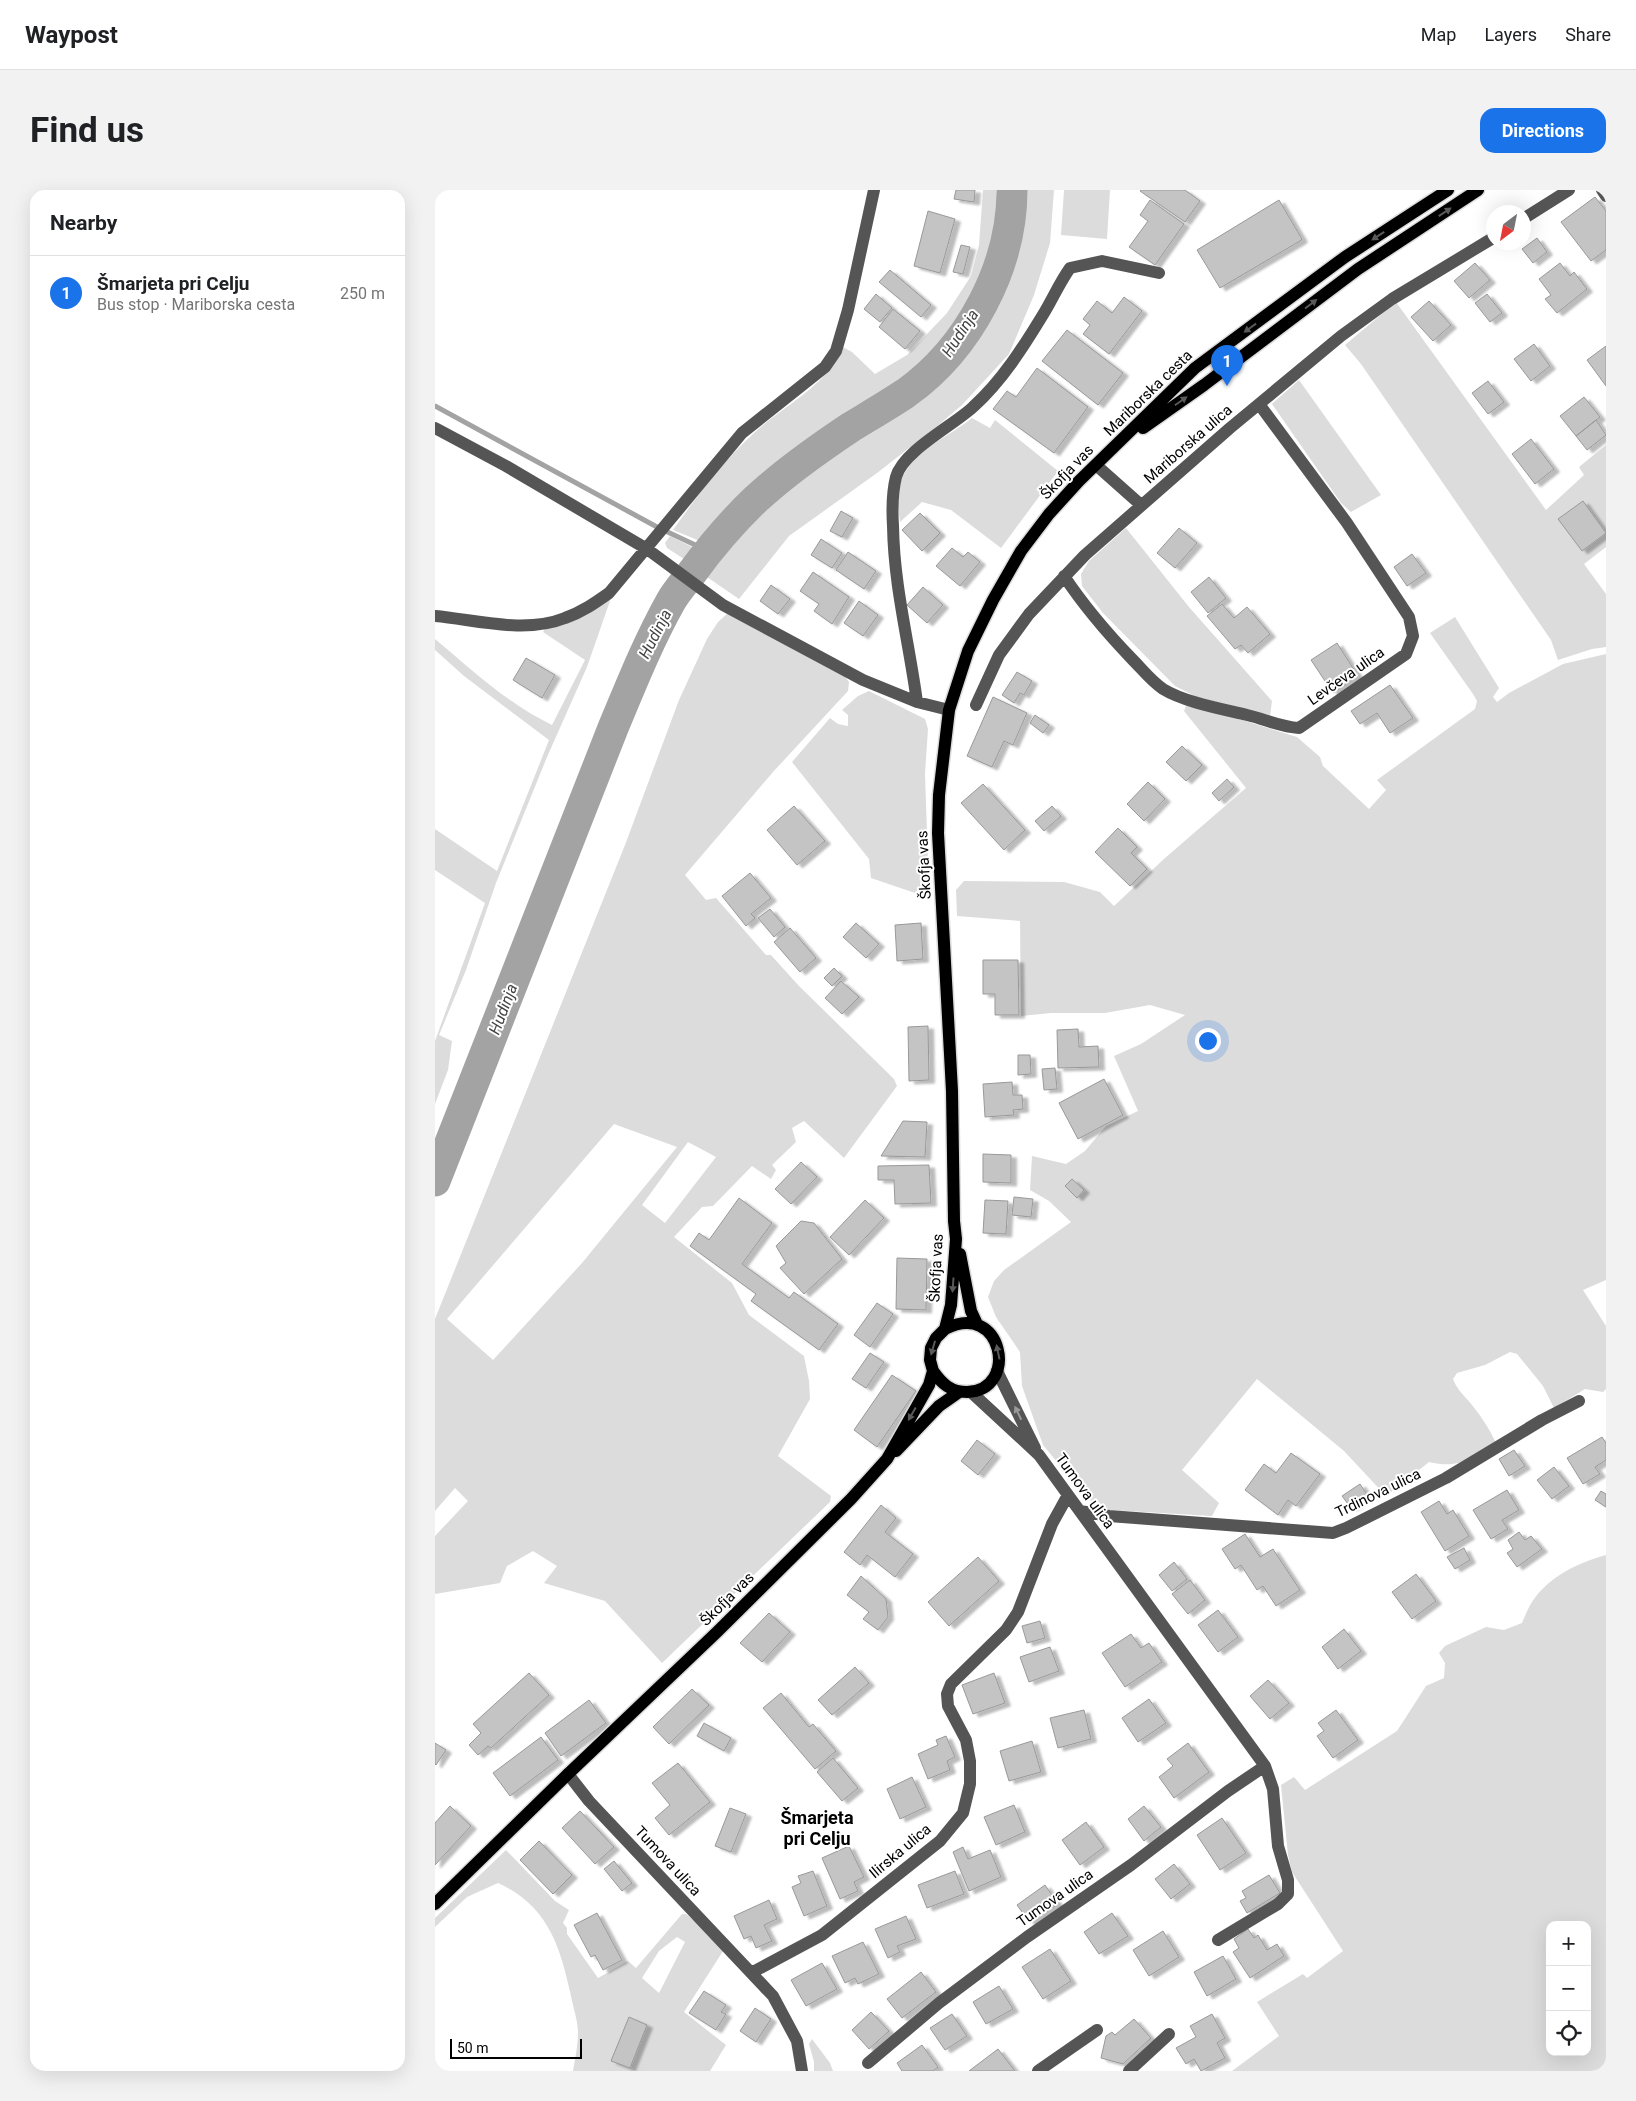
<!DOCTYPE html>
<meta charset="utf-8">
<style>
:root{--surface:#fff;--page:#f2f2f2;--text:#202124;--muted:#757577;--line:#e0e0e0;--accent:#1a73e8}
body{margin:0;font-family:Roboto,sans-serif;background:var(--page);color:var(--text)}
.controls{position:absolute;right:15px;bottom:15px;display:grid;overflow:hidden;border-radius:10px;box-shadow:0 5px 20px #0002}
.controls button{width:45px;height:45px;display:grid;place-items:center;padding:0;border:0;border-bottom:1px solid var(--line);background:var(--surface);color:var(--text);font:25px sans-serif}
.compass{position:absolute;left:1051px;top:15px;width:45px;height:45px;border-radius:50%;background:var(--surface);box-shadow:0 5px 20px #0002;rotate:212deg}
.scale{position:absolute;left:15px;bottom:12px;width:132px;box-sizing:border-box;padding-left:5px;border:2px solid #000;border-top:0;font-size:14px;line-height:18px;white-space:nowrap;color:#000;-webkit-text-stroke:4px #fff;paint-order:stroke}
.you{position:absolute;left:772px;top:850px;width:18px;height:18px;margin:-12px;border:4px solid #fff;border-radius:50%;background:#1a73e8;box-shadow:0 0 0 8px #1a73e833}
.badge{display:grid;place-items:center;width:32px;height:32px;border-radius:50%;background:var(--accent);color:#fff;font-size:16px;font-weight:700}
.pin{position:absolute;translate:-50% -41px;filter:drop-shadow(0 1px 2px #0008)}
.pin::after{content:'';position:absolute;top:26px;width:18px;height:15px;background:inherit;clip-path:polygon(0 0,100% 0,50% 100%)}
.list{margin:0;padding:0;list-style:none}
h2{display:flex;justify-content:space-between;align-items:center;height:65px;margin:0;padding:0 20px;font-size:21px}
h2 small{font-size:16px;font-weight:400;color:var(--muted)}
.list li{display:grid;grid-template-columns:32px 1fr auto;gap:15px;align-items:center;box-sizing:border-box;height:75px;padding:0 20px;border-top:1px solid var(--line)}
.list b{display:block;font-size:19px;white-space:nowrap}
.list p{margin:0;font-size:16px;white-space:nowrap;color:var(--muted)}
.list em{font-size:16px;font-style:normal;color:var(--muted)}
.icon{flex:none;width:28px;height:28px;fill:none;stroke:currentColor;stroke-width:2;stroke-linecap:round;stroke-linejoin:round}
.map{position:relative;flex:none;width:1171px;height:1881px;overflow:hidden;border-radius:15px}
header{display:flex;align-items:center;gap:30px;box-sizing:border-box;height:70px;padding:0 25px;background:var(--surface);border-bottom:1px solid var(--line)}
header strong{font-size:24px}
nav{display:flex;gap:28px;margin-inline-start:auto;font-size:18px}
.intro{display:flex;align-items:center;justify-content:space-between;box-sizing:border-box;height:120px;padding:0 30px}
h1{margin:0;font-size:35px}
.button{padding:12px 22px;border-radius:15px;background:var(--accent);color:#fff;font-size:18px;font-weight:700}
main{display:flex;gap:30px;padding:0 30px}
aside{flex:1;background:var(--surface);border-radius:15px;box-shadow:0 5px 20px #0002}
.map>svg:first-child{display:block}
.green{fill:#dcdcdc;fill-rule:evenodd}
.lines{fill:none;stroke-linecap:round;stroke-linejoin:round}
.stream{stroke:#a3a3a3;stroke-width:5}
.river{stroke:#a3a3a3;stroke-width:31}
.building{fill:#c4c4c4;stroke:#999;filter:url(#shadow)}
.major-casing{stroke:#dbdbdb;stroke-width:15}
.minor{stroke:#555;stroke-width:12}
.major{stroke:#000;stroke-width:12}
.oneway{fill:#595959}
.oneway2{fill:#999}
.labels{text-anchor:middle;dominant-baseline:central;stroke-width:4;stroke-linejoin:round;paint-order:stroke}
.street-label{font-size:15px;fill:#000;stroke:#fff}
.water-label{font-size:16px;font-style:italic;fill:#444;stroke:#fff}
.quarter-label{font-size:18px;font-weight:bold;fill:#000;stroke:#fff}
</style>
<header>
<strong>Waypost</strong>
<nav><a>Map</a><a>Layers</a><a>Share</a></nav>
</header>
<div class="intro"><h1>Find us</h1><a class="button">Directions</a></div>
<main>
<aside>
<h2>Nearby<small></small></h2>
<ul class="list">
<li><span class="badge">1</span><div><b>Šmarjeta pri Celju</b><p>Bus stop · Mariborska cesta</p></div><em>250 m</em></li>
</ul>
</aside>
<div class="map">
<svg width="1171" height="1881" viewBox="0 0 1171 1881">
<defs>
<filter id="shadow"><feDropShadow dx="5.5" dy="3" stdDeviation="1" flood-color="#0004"/></filter>
</defs>
<rect width="100%" height="100%" fill="#fff"/>
<!-- green -->
<path class="green" d="M548 0H561C561 15 562 31 560 45 551 98 511 163 466 193 430 218 389 237 354 263 320 288 292 320 265 351L238 340C262 306 288 271 319 243 350 214 390 198 408 157L417 162 440 184 472 165 512 123 536 86 544 55Z
M590 0H619L615 53 599 105 574 164 527 215 501 237 442 283 354 346 304 409 269 385C299 349 328 312 365 282 398 255 440 241 476 217 515 191 558 138 573 93 583 64 587 31 590 0Z
M629 0H675L672 49 626 45Z
M961 112 1111 320 1149 285 1144 277 1171 255V357L1149 374 1171 404V457L1157 459 1123 470 1116 450 926 174 910 155Z
M864 190 946 305 916 322 906 313 837 214Z
M537 228 555 238 560 230 623 281 566 358 516 320 487 312 465 332C464 323 462 313 463 304 468 264 508 251 537 228Z
M691 338 754 417 837 511 835 526 762 507 740 496 668 423 647 396 646 384 654 371Z
M235 346 259 358 249 369 232 358 230 353Z
M176 408 152 477 112 567 61 693 31 780 4 845 17 851 13 880 0 914V851L50 713 0 680V639L62 681 114 550 29 486 0 460V449C37 480 73 514 117 535L150 470 108 442 111 437C138 431 154 425 176 408Z
M294 422 395 479 409 485 414 492 413 501 338 582 250 685 271 710 281 708 331 765H336L364 796 459 889 462 896 409 968 369 931 357 938 361 952 337 975 341 980 336 989 317 976 278 1016 267 1017 239 1047 297 1093 314 1125 369 1166 374 1191 375 1209 343 1266 396 1306 395 1312 227 1473 170 1411 109 1393 122 1376 98 1361 72 1376 65 1393 0 1404V1346L33 1311 20 1298 0 1321V1129L190 655 244 510 272 449 283 432ZM179 934 242 957 147 1073 58 1170 12 1129ZM253 952 281 967 230 1033 207 1015Z
M1020 427 1064 498 1058 507 1062 512 1074 503 1128 474 1171 464V1090L1148 1100 1171 1136V1199L1168 1202 1150 1199 1119 1218 1108 1196 1082 1164 1075 1162 1050 1175 1022 1183 1018 1189C1022 1200 1030 1206 1037 1215 1047 1227 1055 1240 1061 1253 1035 1269 1025 1279 994 1272L951 1306 909 1261 822 1189 747 1280 784 1313 777 1326 675 1320 661 1314 653 1309 608 1255 587 1196 585 1162 561 1127 553 1107 559 1091 569 1080 636 1032 614 1011 595 1000 597 966 631 974 650 961 671 936 703 921 679 866 706 854 750 825 715 815 670 823H616L586 826 585 731 522 726 521 700 529 691 629 692 665 702 679 716 730 668 811 598 749 521 752 513 862 547 885 567 888 576 934 619 951 600 942 590 1040 519 1042 511 1038 504 995 443Z
M434 501 490 529 493 539 490 583 494 704 486 705 436 688 434 669 357 572 395 528 403 534 413 536V525L407 520 423 506Z
M1171 1365V1881H797L844 1846 822 1812 868 1784 872 1788 908 1761 857 1682 853 1665 846 1595 859 1587 870 1600 962 1541 991 1496 1009 1488 1010 1473 1004 1463 1010 1456 1051 1437 1069 1440 1087 1433C1090 1426 1093 1418 1097 1412 1114 1386 1143 1373 1171 1365ZM1115 1735H1152V1862H1115Z
M71 1660 120 1711 134 1720 128 1733 132 1738V1744L163 1788 193 1771 201 1778 247 1724H251L273 1741 290 1758 249 1822 291 1855 275 1881H138C140 1869 143 1856 143 1843 143 1831 138 1817 136 1806 125 1756 113 1716 63 1693L32 1707 0 1737V1728ZM242 1747 250 1752 224 1803 207 1788 224 1761Z
M377 1849 395 1873 398 1881H379V1872L374 1854Z"/>
<g class="lines">
<!-- stream -->
<path class="stream" d="M0 216 222 337 273 361"/>
<!-- river -->
<path class="river" d="M0 991 178 538C196 495 213 452 236 411 241 402 249 393 256 384 275 358 297 332 320 310 350 282 383 259 416 237 434 226 453 215 471 203 534 158 577 77 577 0"/>
</g>
<!-- building -->
<path class="building" d="M521 0H540L539 12 519 9Z
M706 0H750L765 11 750 32 705 1Z
M1160 7 1171 21V60L1156 71 1126 32Z
M715 10 749 34 720 75 694 57 713 31 705 25Z
M844 10 867 49 865 51 785 98 762 60Z
M493 21 520 29 505 83 479 76Z
M1102 48 1112 62 1098 73 1087 59Z
M526 55 535 57 528 84 518 82Z
M1040 73 1055 90 1034 108 1019 91Z
M1125 73 1135 86 1139 82 1152 99 1122 123 1110 109 1116 105 1104 89Z
M455 80 496 115 486 127 444 92Z
M441 104 457 118 445 132 429 119Z
M1052 104 1067 123 1055 132 1040 113Z
M689 107 707 121 674 164 648 144 655 135 648 129 662 111 677 123Z
M994 111 1016 135 998 151 976 127Z
M458 119 485 141 470 159 444 137Z
M632 140 688 183 663 215 607 171Z
M1099 154 1115 176 1096 191 1079 169Z
M1171 156V196L1152 170Z
M602 178 653 217 619 263 558 219 572 201 581 207Z
M1053 191 1069 212 1053 224 1037 203Z
M1149 207 1165 227 1141 246 1125 226Z
M1161 230 1171 245 1152 260 1141 246Z
M1096 249 1119 279 1100 294 1077 264Z
M1148 311 1171 343 1147 361 1123 329Z
M406 321 418 328 407 347 395 341Z
M485 323 505 343 487 361 467 340Z
M744 338 762 353 740 378 722 363Z
M386 349 407 363 397 378 376 365Z
M517 358 528 367 533 362 545 372 525 396 501 376Z
M413 362 441 381 429 399 401 380Z
M977 364 991 383 972 396 959 377Z
M378 382 414 407 397 434 379 421 384 414 365 401Z
M774 387 791 408 773 423 756 402Z
M336 395 355 409 343 424 325 411Z
M488 397 508 415 492 433 472 415Z
M424 411 443 425 428 446 409 433Z
M787 414 799 428 812 417 835 444 813 463 806 455 800 459 772 426Z
M902 453 923 486 898 503 876 470Z
M91 468 120 485 107 508 78 490Z
M582 482 597 491 589 505 585 503 579 513 567 505Z
M955 495 978 528 955 543 942 523 925 534 916 521Z
M558 507 592 523 578 555 569 551 557 577 532 566Z
M600 525 614 535 608 543 595 533Z
M747 556 767 575 751 591 731 572Z
M792 589 799 597 784 611 777 603Z
M713 592 730 609 709 631 692 614Z
M548 594 590 640 569 660 526 613Z
M359 616 390 651 362 675 332 640Z
M617 616 626 626 609 641 600 631Z
M683 638 702 657 696 663 712 679 695 696 660 662Z
M315 683 336 708 316 724 320 728 311 736 287 706Z
M335 719 350 737 339 747 323 728Z
M421 733 444 754 431 768 408 747Z
M486 733 488 769 462 771 460 735Z
M355 738 381 768 365 782 339 752Z
M548 770H583L584 825H560V804H548Z
M399 778 407 786 397 796 389 788Z
M406 791 424 807 407 824 390 808Z
M493 836 494 890 474 891 473 837Z
M643 839 644 857 663 856 664 877 623 878 622 840Z
M583 865H595L596 884 583 885Z
M620 878 622 899 609 900 607 879Z
M669 889 688 925 643 949 624 913Z
M577 892 578 905H587L588 919 578 920 579 925 550 927 548 894Z
M468 931 492 932 490 967 446 966Z
M548 964 576 965V993L548 992Z
M366 972 382 987 356 1014 340 999Z
M494 975 496 1013 460 1014 459 990H443V976Z
M637 989 649 1000 642 1008 630 996Z
M579 1007 598 1009 596 1027 577 1025Z
M304 1008 337 1033 307 1074 354 1108 359 1102 403 1134 384 1160 316 1111 321 1104 255 1056 264 1043 274 1050Z
M430 1010 449 1028 414 1065 395 1047Z
M550 1010 573 1011 571 1044 548 1043Z
M366 1031 379 1033 407 1069 369 1104 345 1078 351 1073 341 1056Z
M462 1068 492 1069 491 1120 461 1119Z
M442 1113 458 1124 435 1157 419 1145Z
M435 1163 449 1172 431 1198 417 1189Z
M457 1185 481 1201 442 1257 419 1240Z
M1167 1247 1171 1253V1270L1160 1277 1165 1284 1148 1294 1132 1268Z
M542 1250 560 1264 543 1285 526 1271Z
M1079 1260 1090 1276 1074 1286 1064 1269Z
M856 1263 885 1284 861 1316 853 1310 843 1325 810 1300 829 1274 841 1283Z
M1119 1277 1134 1296 1117 1309 1102 1290Z
M925 1294 933 1306 916 1318 907 1306Z
M1072 1300 1084 1320 1067 1330 1073 1339 1056 1349 1038 1320Z
M1166 1301 1171 1304V1317L1160 1310Z
M1004 1311 1012 1324 1018 1320 1034 1346 1010 1361 986 1322Z
M446 1315 461 1328 450 1342 478 1364 460 1387 432 1365 425 1375 409 1362Z
M1084 1342 1090 1350 1096 1346 1107 1359 1082 1377 1072 1363 1078 1359 1073 1350Z
M810 1344 825 1367 838 1359 865 1400 841 1416 828 1396 822 1400 806 1375 800 1379 787 1359Z
M1029 1358 1035 1370 1020 1379 1012 1367Z
M543 1367 564 1391 514 1436 493 1412Z
M739 1372 752 1389 737 1401 724 1385Z
M981 1384 1001 1411 977 1429 957 1402Z
M426 1386 451 1409 453 1427 443 1440 428 1429 434 1422 412 1405Z
M755 1390 770 1410 753 1424 737 1404Z
M783 1420 803 1447 783 1462 763 1435Z
M334 1423 355 1442 327 1472 305 1453Z
M605 1431 610 1448 592 1453 587 1436Z
M909 1439 926 1461 903 1479 887 1457Z
M696 1444 706 1458 714 1453 727 1472 690 1497 667 1463Z
M615 1457 624 1481 594 1492 585 1467Z
M420 1477 434 1493 397 1525 383 1510Z
M94 1483 114 1505 56 1558 53 1556 43 1565 34 1555 46 1543 38 1534Z
M559 1483 570 1513 538 1524 527 1495Z
M833 1490 854 1513 835 1529 815 1506Z
M257 1499 274 1515 234 1554 218 1537Z
M346 1503 374 1537 378 1534 401 1561 380 1579 328 1518Z
M714 1509 731 1533 703 1552 687 1528Z
M154 1510 171 1533 126 1566 110 1543Z
M649 1520 656 1549 623 1558 615 1528Z
M901 1520 923 1550 898 1568 882 1546 889 1541 883 1533Z
M269 1533 296 1548 289 1561 262 1546Z
M511 1546 520 1567 512 1571 515 1580 493 1589 483 1564 503 1555 501 1550Z
M106 1547 123 1570 75 1606 58 1583Z
M597 1551 606 1582 574 1591 565 1561Z
M0 1553 11 1560 1 1575 0 1574Z
M753 1553 774 1582 739 1608 724 1587 738 1576 732 1569Z
M398 1568 423 1598 407 1611 382 1582Z
M243 1573 275 1612 234 1645 220 1628 235 1615 217 1593Z
M477 1587 491 1617 465 1629 452 1599Z
M579 1615 590 1642 561 1655 549 1627Z
M15 1616 36 1636 0 1675V1633Z
M709 1616 726 1637 709 1651 693 1629Z
M295 1618 311 1624 296 1662 280 1656Z
M145 1621 179 1657 160 1674 127 1638Z
M787 1628 811 1663 785 1680 762 1645Z
M651 1632 669 1657 645 1675 627 1650Z
M104 1651 137 1685 118 1704 85 1670Z
M414 1656 429 1687 419 1692 423 1701 405 1709 387 1668Z
M528 1657 533 1669 555 1660 566 1687 534 1701 518 1662Z
M179 1671 197 1693 187 1701 169 1679Z
M739 1674 755 1694 736 1709 720 1689Z
M378 1681 392 1716 369 1726 357 1697 366 1693 363 1686Z
M520 1681 529 1704 492 1718 483 1695Z
M834 1685 845 1703 812 1723 805 1711 811 1708 807 1701Z
M610 1695 623 1714 595 1733 582 1715Z
M334 1710 342 1729 329 1735 337 1751 321 1758 316 1746 309 1749 299 1726Z
M162 1723 187 1770 168 1780 160 1765 156 1767 139 1735Z
M677 1723 693 1746 664 1764 649 1742Z
M471 1726 481 1749 462 1756 465 1762 453 1768 440 1739Z
M813 1739 819 1748 823 1745 832 1760 842 1754 849 1766 815 1788 798 1762 804 1758 799 1749Z
M728 1741 744 1767 714 1786 698 1760Z
M428 1752 444 1784 423 1794 420 1788 410 1793 397 1766Z
M615 1759 636 1791 608 1809 587 1777Z
M788 1766 801 1789 772 1806 759 1782Z
M387 1773 402 1799 371 1816 356 1790Z
M486 1782 501 1802 467 1828 452 1809Z
M564 1796 578 1819 551 1834 538 1812Z
M269 1801 291 1815 286 1822 291 1824 281 1840 254 1823Z
M320 1818 336 1829 321 1852 305 1841Z
M436 1822 454 1841 434 1859 417 1840Z
M517 1824 532 1846 510 1860 495 1838Z
M777 1824 790 1848 782 1853 790 1868 766 1881 759 1869 751 1874 741 1858 761 1847 755 1836Z
M194 1827 212 1835 195 1878 176 1871Z
M699 1829 716 1848 688 1874 666 1868 671 1846 677 1842 680 1845Z
M487 1855 503 1877 498 1881H467L462 1873Z
M563 1859 580 1881H534Z"/>
<g class="lines">
<defs>
<path id="major" d="M708 238 769 195 923 79 1043 0
M525 1064 536 1121 542 1134
M498 1181C507 1194 516 1202 532 1202 585 1201 568 1109 510 1139
M461 1261 504 1216 524 1202
M0 1714 133 1584 282 1442 416 1309 452 1269 494 1195 498 1181 495 1170 496 1158 501 1148 510 1139 516 1115 521 1049 519 1031 517 901 503 643 504 605 514 520 533 461 558 410 586 361 614 324 644 291 760 178 910 67 1013 0"/>
</defs>
<!-- major casing -->
<use href="#major" class="major-casing"/>
<!-- minor -->
<path class="minor" d="M1167 0 1171 6
M1088 29 1134 0
M0 238 71 276 212 359 288 415 428 490 482 512 514 520
M661 275 706 315
M629 386C649 416 672 443 697 469 707 479 716 491 728 499 749 512 787 519 812 525 830 529 845 537 864 538L971 464 978 446 974 427 912 333 824 214
M0 426C42 430 90 444 130 428 147 422 160 413 174 403L307 243 390 177 401 161 413 120 439 0
M482 512C474 452 459 397 458 336 457 320 457 303 461 287 468 261 519 235 538 217 567 191 589 156 609 123 618 108 625 92 635 78L667 71 724 83
M541 515 564 465 594 424 650 365 795 238 906 146 957 109 1058 48
M562 1181 600 1258
M536 1202 604 1265 830 1576 838 1599 843 1656 853 1690V1704L843 1714 783 1750
M645 1321 674 1326 898 1343 911 1338 1011 1288 1107 1230 1144 1211
M133 1584 154 1611 338 1806 362 1851 367 1881
M316 1783 387 1745 505 1651 528 1623 535 1594V1571L531 1550 513 1516 512 1504 516 1494 571 1440 583 1422 617 1334 633 1305
M433 1873 504 1813 592 1747 696 1675 793 1601 830 1576
M603 1881 662 1840
M694 1881 734 1844"/>
<!-- major -->
<use href="#major" class="major"/>
</g>
<!-- one-way arrows -->
<defs><path id="oneway-solid" d="M-6-.8H1V-3.2L6.5 0L1 3.2V.8H-6Z" transform="scale(1.25)"/></defs>
<g class="oneway">
<use href="#oneway-solid" transform="translate(1010 22) rotate(-33)"/>
<use href="#oneway-solid" transform="translate(943 46) rotate(147)"/>
<use href="#oneway-solid" transform="translate(876 114) rotate(-37)"/>
<use href="#oneway-solid" transform="translate(815 138) rotate(144)"/>
<use href="#oneway-solid" transform="translate(746 211) rotate(-35)"/>
<use href="#oneway-solid" transform="translate(518 1095) rotate(94)"/>
<use href="#oneway-solid" transform="translate(498 1158) rotate(106)"/>
<use href="#oneway-solid" transform="translate(563 1162) rotate(-102)"/>
<use href="#oneway-solid" transform="translate(477 1224) rotate(120)"/>
</g>
<use class="oneway2" href="#oneway-solid" transform="translate(583 1223) rotate(-116)"/>
<g class="labels">
<!-- street labels -->
<g class="street-label">
<text transform="translate(713 203) rotate(-44)">Mariborska cesta</text>
<text transform="translate(753 254) rotate(-41)">Mariborska ulica</text>
<text transform="translate(632 282) rotate(-46)">Škofja vas</text>
<text transform="translate(911 486) rotate(-35)">Levčeva ulica</text>
<text transform="translate(489 675) rotate(-93)">Škofja vas</text>
<text transform="translate(501 1078) rotate(-87)">Škofja vas</text>
<text transform="translate(650 1301) rotate(54)">Tumova ulica</text>
<text transform="translate(943 1303) rotate(-26)">Trdinova ulica</text>
<text transform="translate(292 1409) rotate(-45)">Škofja vas</text>
<text transform="translate(465 1661) rotate(-40)">Ilirska ulica</text>
<text transform="translate(233 1671) rotate(47)">Tumova ulica</text>
<text transform="translate(620 1708) rotate(-35)">Tumova ulica</text>
</g>
<!-- water labels -->
<g class="water-label">
<text transform="translate(525 143) rotate(-57)">Hudinja</text>
<text transform="translate(220 444) rotate(-63)">Hudinja</text>
<text transform="translate(68 819) rotate(-69)">Hudinja</text>
</g>
<!-- quarter labels -->
<g class="quarter-label">
<text x="382" y="1627">Šmarjeta<tspan x="382" dy="21">pri Celju</tspan></text>
</g>
</g>
</svg>
<div class="controls">
<button>+</button>
<button>−</button>
<button><svg class="icon" aria-label="locate" viewBox="0 0 24 24"><circle cx="12" cy="12" r="6"/><path d="M12 2v4M12 18v4M2 12h4M18 12h4"/></svg></button>
</div>
<svg class="compass" viewBox="-18 -18 36 36"><path d="M0-13l5 13h-10z" fill="#e53935"/><path d="M0 13l5-13h-10z" fill="#757577"/></svg>
<div class="scale">50 m</div>
<div class="you"></div>
<div class="pin badge" style="left:792px;top:196px">1</div>
</div>
</main>
